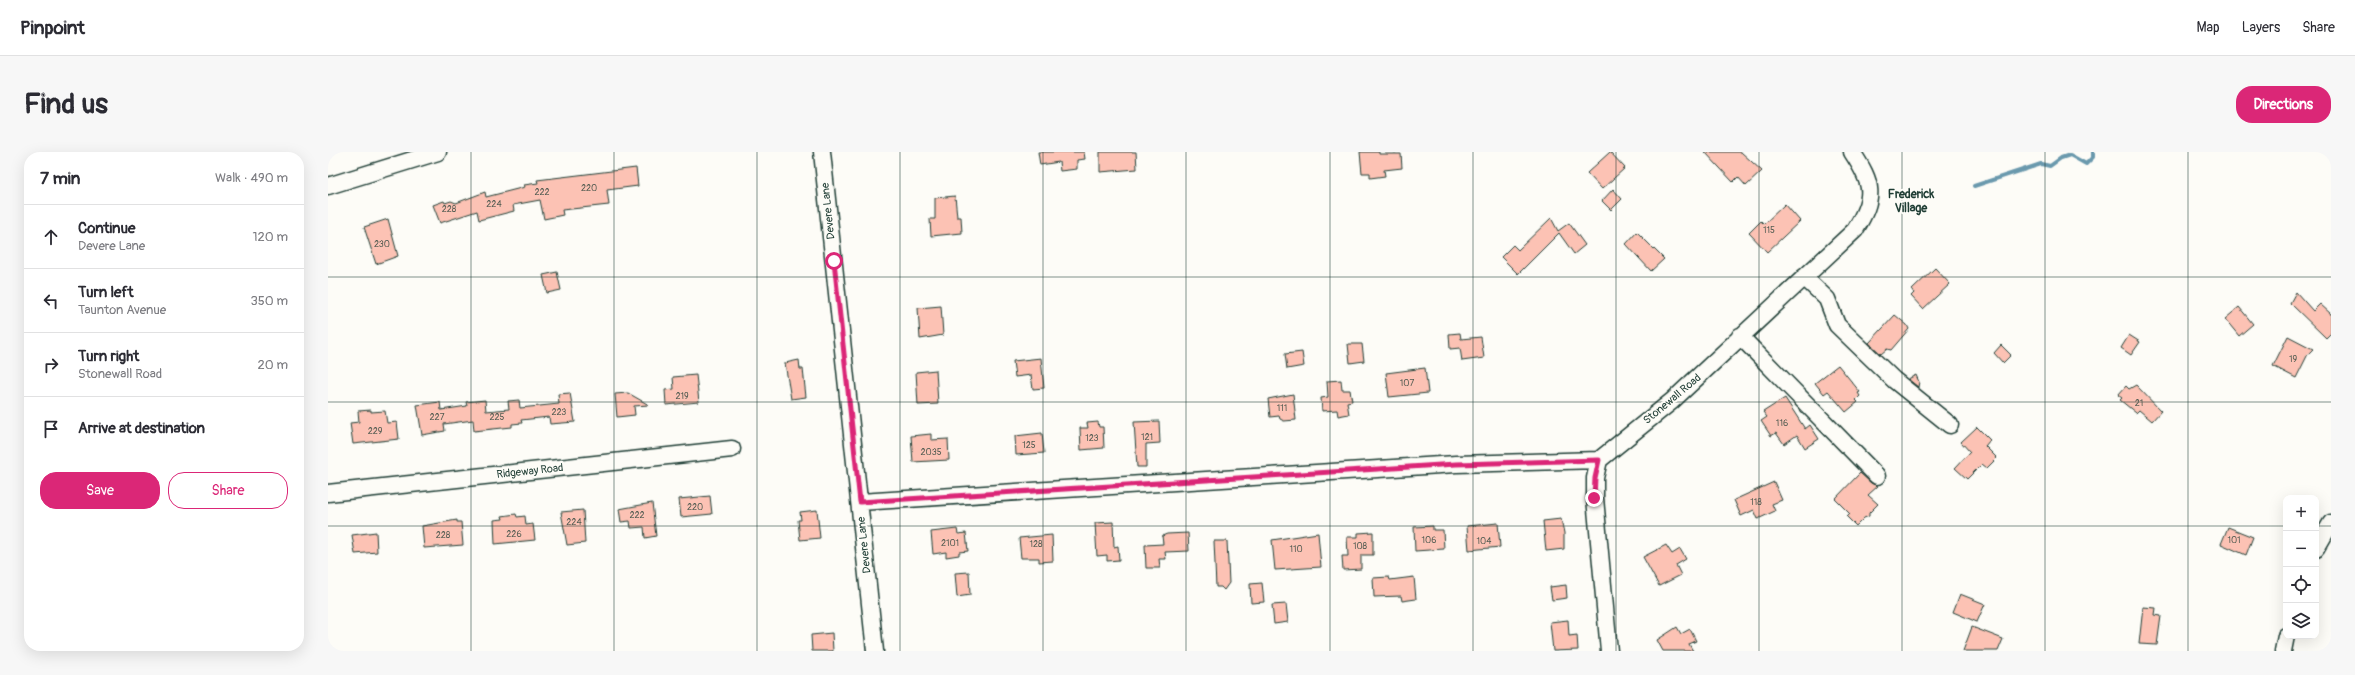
<!DOCTYPE html>
<meta charset="utf-8">
<style>
:root{--surface:#fff;--page:#f7f7f7;--text:#2b2b33;--muted:#7c7c81;--line:#e1e1e2;--accent:#db2777}
body{margin:0;font-family:Pangolin,sans-serif;background:var(--page);color:var(--text)}
.controls{position:absolute;right:12px;bottom:12px;display:grid;overflow:hidden;border-radius:8px;box-shadow:0 4px 16px #0002}
.controls button{width:36px;height:36px;display:grid;place-items:center;padding:0;border:0;border-bottom:1px solid var(--line);background:var(--surface);color:var(--text);font:20px sans-serif}
.stop{position:absolute;width:12px;height:12px;margin:-9px;border:3px solid #db2777;border-radius:50%;background:#fff}
.stop.end{background:#db2777;border-color:#fff;box-shadow:0 1px 4px #0008}
.list{margin:0;padding:0;list-style:none}
h2{display:flex;justify-content:space-between;align-items:center;height:52px;margin:0;padding:0 16px;font-size:17px}
h2 small{font-size:13px;font-weight:400;color:var(--muted)}
.list li{display:grid;grid-template-columns:26px 1fr auto;gap:12px;align-items:center;box-sizing:border-box;height:64px;padding:0 16px;border-top:1px solid var(--line)}
.list b{display:block;font-size:15px;white-space:nowrap}
.list p{margin:0;font-size:13px;white-space:nowrap;color:var(--muted)}
.list em{font-size:13px;font-style:normal;color:var(--muted)}
.actions{display:flex;gap:8px;padding:12px 16px}
.actions a{flex:1;padding:9px 0;border:1px solid var(--accent);border-radius:16px;text-align:center;font-size:14px;color:var(--accent)}
.actions .main{background:var(--accent);color:#fff}
.icon{flex:none;width:22px;height:22px;fill:none;stroke:currentColor;stroke-width:2;stroke-linecap:round;stroke-linejoin:round}
.map{position:relative;flex:none;width:2003px;height:499px;overflow:hidden;border-radius:16px}
header{display:flex;align-items:center;gap:24px;box-sizing:border-box;height:56px;padding:0 20px;background:var(--surface);border-bottom:1px solid var(--line)}
header strong{font-size:19px}
nav{display:flex;gap:22px;margin-inline-start:auto;font-size:14px}
.intro{display:flex;align-items:center;justify-content:space-between;box-sizing:border-box;height:96px;padding:0 24px}
h1{margin:0;font-size:28px}
.button{padding:10px 18px;border-radius:16px;background:var(--accent);color:#fff;font-size:14px;font-weight:700}
main{display:flex;gap:24px;padding:0 24px}
aside{flex:1;background:var(--surface);border-radius:16px;box-shadow:0 4px 16px #0002}
.map>svg:first-child{display:block}
.lines{fill:none;stroke-linecap:round;stroke-linejoin:round}
.stream{stroke:#6b99ad;stroke-width:4}
.building{fill:#fcc2b4;stroke:#1f3d34}
.minor-casing{stroke:#1f3d34;stroke-width:19}
.minor{stroke:#fdfcf7;stroke-width:16}
.route{stroke:#db2777;stroke-width:5}
.grid{fill:none;stroke:#1f3d34;stroke-width:1;stroke-opacity:0.55}
.labels{text-anchor:middle;dominant-baseline:central;stroke-width:4;stroke-linejoin:round;paint-order:stroke}
.number-label{font-size:9px;fill:#565e54}
.street-label{font-size:11px;fill:#1f3d34;stroke:#fdfcf7}
.neighbourhood-label{font-size:12px;font-weight:bold;fill:#1f3d34;stroke:#fdfcf7}
</style>
<header>
<strong>Pinpoint</strong>
<nav><a>Map</a><a>Layers</a><a>Share</a></nav>
</header>
<div class="intro"><h1>Find us</h1><a class="button">Directions</a></div>
<main>
<aside>
<h2>7 min<small>Walk · 490 m</small></h2>
<ul class="list">
<li><svg class="icon" aria-label="ahead" viewBox="0 0 24 24"><path d="M12 20V5M6 11l6-6 6 6"/></svg><div><b>Continue</b><p>Devere Lane</p></div><em>120 m</em></li>
<li><svg class="icon" aria-label="left" viewBox="0 0 24 24"><path d="M17 20v-9H6M10 6l-5 5 5 5"/></svg><div><b>Turn left</b><p>Taunton Avenue</p></div><em>350 m</em></li>
<li><svg class="icon" aria-label="right" viewBox="0 0 24 24"><path d="M7 20v-9h11M14 6l5 5-5 5"/></svg><div><b>Turn right</b><p>Stonewall Road</p></div><em>20 m</em></li>
<li><svg class="icon" aria-label="arrive" viewBox="0 0 24 24"><path d="M6 21V4h12l-3 4 3 4H6"/></svg><div><b>Arrive at destination</b></div></li>
</ul>
<div class="actions"><a class="main">Save</a><a>Share</a></div>
</aside>
<div class="map">
<svg width="2003" height="499" viewBox="0 0 2003 499">
<rect width="100%" height="100%" fill="#fdfcf7"/>
<filter id="ink" filterUnits="userSpaceOnUse"><feTurbulence type="fractalNoise" baseFrequency=".025" numOctaves="2"/><feDisplacementMap in="SourceGraphic" scale="8" xChannelSelector="R" yChannelSelector="G"/><feConvolveMatrix kernelMatrix="1 2 1 2 8 2 1 2 1" color-interpolation-filters="sRGB"/></filter>
<g filter="url(#ink)">
<g class="lines">
<!-- stream -->
<path class="stream" d="M1646 34 1713 12 1722 14 1733 6 1742 3 1758 12 1765 5V0"/>
</g>
<!-- building -->
<path class="building" d="M710 0H756L757 7 749 8V17L732 19 731 10 712 13Z
M772 0H808L809 17 772 20Z
M1032 0H1051V2H1073L1074 16 1056 18 1057 24 1042 26V21H1034Z
M1282 0 1297 16 1274 37 1259 21Z
M1377 0H1413L1434 19 1418 34 1410 25 1405 30Z
M308 16 310 34 279 38 281 53 234 58 235 63 216 67 212 48 185 53 186 59 151 68 149 59 112 71 105 53 116 49 117 51 123 49 128 51 157 40 158 45 197 35 196 33 210 31 209 28Z
M1285 37 1294 47 1283 58 1274 49Z
M627 44 629 65H633L634 81 603 84 602 67H607V46Z
M1457 52 1472 69 1439 100 1421 81 1433 69 1436 72Z
M1223 66 1230 79 1241 71 1257 93 1246 102 1231 81 1190 122 1173 105 1185 93 1190 98Z
M60 67 70 104 48 112 36 75Z
M1309 80 1336 107 1323 119 1298 92Z
M1607 116 1622 132 1595 157 1583 144 1586 141 1584 138Z
M229 120 233 138 219 141 215 123Z
M1968 140 1985 159 1992 152 2003 162V181L1998 186 1962 151Z
M613 154 615 183 592 187 590 156Z
M1911 155 1925 172 1911 184 1897 167Z
M1567 163 1579 173 1581 177 1563 198 1559 197 1553 202 1541 191Z
M1132 181 1133 187 1153 185 1156 206 1134 209 1132 196 1122 197 1121 182Z
M1801 183 1812 190 1803 203 1793 196Z
M1960 184 1985 197 1980 202 1968 226 1945 214Z
M1020 192H1034L1036 209 1022 211Z
M1673 193 1683 203 1675 211 1666 201Z
M974 200 976 214 959 217 957 202Z
M713 206 716 236 705 237 703 223 687 225 685 209Z
M471 208 472 217H475L478 245 463 247 457 211Z
M1510 213 1532 240 1530 241 1532 244 1528 248 1530 250 1518 260 1500 239 1496 242 1487 231Z
M1097 216 1100 241 1061 245 1058 221Z
M608 218 610 252 590 253 588 220Z
M368 223 371 250 338 253 337 238 346 237 345 225Z
M1588 223 1591 230 1590 235 1580 227Z
M1013 228 1014 238H1022L1024 249 1019 250 1021 262 1010 264 1009 258 994 259 993 246 1000 245 999 229Z
M1808 233 1833 259 1824 269 1811 258 1808 261 1792 248 1794 246 1790 243 1798 234 1801 237Z
M242 241 247 270 222 272 221 265 193 268 194 271 184 272V275L146 279 145 268 116 272 117 279 94 283 89 253 112 250 113 258 139 254 138 250 157 248 158 259 181 257 180 249 191 248 192 256 231 252 230 242Z
M300 241 321 253 306 254 307 263 289 265 287 242Z
M965 242 968 268 956 269 952 267 951 264 942 265 940 247Z
M1457 246 1477 277 1482 273 1491 287 1477 296 1469 283 1456 292 1448 281 1443 284 1433 269 1439 265 1435 260Z
M43 258V260L57 259 59 271 69 270 71 287 25 292 22 271 31 270 30 259Z
M831 269 832 291 818 292V315H809L806 270Z
M770 270 771 275H775L776 296 753 298 752 276H760L759 271Z
M1649 275 1662 288 1657 294 1669 306 1659 316 1654 312 1639 327 1627 316 1642 300 1633 290Z
M714 281 716 301 688 303 687 284Z
M603 282V288L620 287 621 308 585 310 583 284Z
M1532 321 1543 331 1550 334 1540 343 1550 352 1541 361V364L1536 366 1528 374 1519 365 1522 362 1507 347Z
M1446 330 1454 348 1444 352 1447 359 1430 367 1426 358 1413 364 1406 348Z
M382 344 384 362 353 365 351 347Z
M324 351 328 384 317 386 316 375 303 376 302 369 293 370 291 357Z
M255 358 257 391 239 393 233 360Z
M489 358 492 386 472 388 470 368H473L472 360Z
M188 362 189 365 197 364 198 373 205 372 207 388 167 392 166 368 175 367 174 364Z
M1233 367 1236 381V397L1218 399 1215 369Z
M129 368V370H133L135 393 96 396 94 374Z
M785 370 786 395 790 394 791 408 779 409V403L769 404 767 371Z
M1170 371 1172 395 1141 398 1139 374Z
M1105 374V378H1115L1116 397 1087 399 1086 375Z
M1900 375 1925 385 1918 403 1893 392Z
M629 377 630 382 638 381 640 399 631 400V403L618 405V400L605 402 603 380Z
M48 380 49 400 27 402 24 383Z
M1045 380V403H1033V417L1015 418 1014 404H1020L1019 385H1030V381Z
M860 381 861 399 837 400 838 407H831L832 416H818L817 393 835 392 834 384 839 382Z
M990 381 993 415 947 418 944 388Z
M724 383 725 409 711 410V406H693L691 386Z
M886 389H899L901 431 896 438 893 435H888Z
M1338 393 1344 402 1352 397 1358 407 1348 413 1353 423 1331 434 1315 405Z
M641 420 642 443 629 445 627 421Z
M1061 425 1062 428 1086 425 1088 447 1074 449 1073 444 1046 445 1045 426Z
M934 431 936 450 923 451 922 432Z
M1238 433 1239 446 1224 448 1222 435Z
M1632 442 1657 452 1649 470 1625 460Z
M958 452 960 470 946 472 944 453Z
M1815 455 1828 456 1827 463 1833 464 1829 493 1811 492Z
M1240 468 1241 484 1249 483 1250 498 1225 499 1222 470Z
M1349 475 1353 482 1362 477 1368 489 1361 492 1365 499H1335L1329 488Z
M1644 475 1675 487 1670 499H1635Z
M504 481 505 499H484L483 483Z"/>
<g class="lines">
<defs>
<path id="minor" d="M494 0 547 499
M0 34 110 0
M1476 125 1499 147 1509 173 1566 228 1622 273
M1412 184 1549 324
M0 341 404 297
M532 350 1128 312 1271 308
M1988 397 2003 371
M1281 499 1267 346V326L1271 308 1344 249 1527 78C1548 44 1545 32 1524 0
M1955 499 1958 484"/>
</defs>
<!-- minor casing -->
<use href="#minor" class="minor-casing"/>
<!-- minor -->
<use href="#minor" class="minor"/>
</g>
</g>
<g class="lines" filter="url(#ink)">
<!-- route -->
<path class="route" d="M506 109 532 350 1128 312 1271 308 1267 326 1266 346"/>
</g>
<!-- grid -->
<path class="grid" d="M143 0V499M286 0V499M429 0V499M572 0V499M715 0V499M858 0V499M1002 0V499M1145 0V499M1288 0V499M1431 0V499M1574 0V499M1717 0V499M1860 0V499M0 125H2003M0 250H2003M0 374H1958M1988 374H2003"/>
<g class="labels">
<!-- number labels -->
<g class="number-label">
<text x="261" y="36">220</text>
<text x="214" y="40">222</text>
<text x="166" y="52">224</text>
<text x="121" y="57">228</text>
<text x="1441" y="78">115</text>
<text x="54" y="92">230</text>
<text x="1965" y="207">19</text>
<text x="1079" y="231">107</text>
<text x="354" y="244">219</text>
<text x="1811" y="251">21</text>
<text x="954" y="256">111</text>
<text x="231" y="260">223</text>
<text x="109" y="265">227</text>
<text x="169" y="265">225</text>
<text x="1454" y="271">116</text>
<text x="47" y="279">229</text>
<text x="819" y="285">121</text>
<text x="764" y="286">123</text>
<text x="701" y="293">125</text>
<text x="603" y="300">2035</text>
<text x="1428" y="350">118</text>
<text x="367" y="355">220</text>
<text x="309" y="363">222</text>
<text x="246" y="370">224</text>
<text x="186" y="382">226</text>
<text x="115" y="383">228</text>
<text x="1101" y="388">106</text>
<text x="1906" y="388">101</text>
<text x="1156" y="389">104</text>
<text x="622" y="391">2101</text>
<text x="708" y="392">128</text>
<text x="1032" y="394">108</text>
<text x="968" y="397">110</text>
</g>
<!-- street labels -->
<g class="street-label">
<text transform="translate(500 59) rotate(-96)">Devere Lane</text>
<text transform="translate(1344 247) rotate(-40)">Stonewall Road</text>
<text transform="translate(202 319) rotate(-6)">Ridgeway Road</text>
<text transform="translate(536 393) rotate(-96)">Devere Lane</text>
</g>
<!-- neighbourhood labels -->
<g class="neighbourhood-label">
<text x="1583" y="42">Frederick<tspan x="1583" dy="14">Village</tspan></text>
</g>
</g>
</svg>
<div class="controls">
<button>+</button>
<button>−</button>
<button><svg class="icon" aria-label="locate" viewBox="0 0 24 24"><circle cx="12" cy="12" r="6"/><path d="M12 2v4M12 18v4M2 12h4M18 12h4"/></svg></button>
<button><svg class="icon" aria-label="layers" viewBox="0 0 24 24"><path d="M12 4l9 5-9 5-9-5zM3 14l9 5 9-5"/></svg></button>
</div>
<div class="stop" style="left:506px;top:109px"></div>
<div class="stop end" style="left:1266px;top:346px"></div>
</div>
</main>
